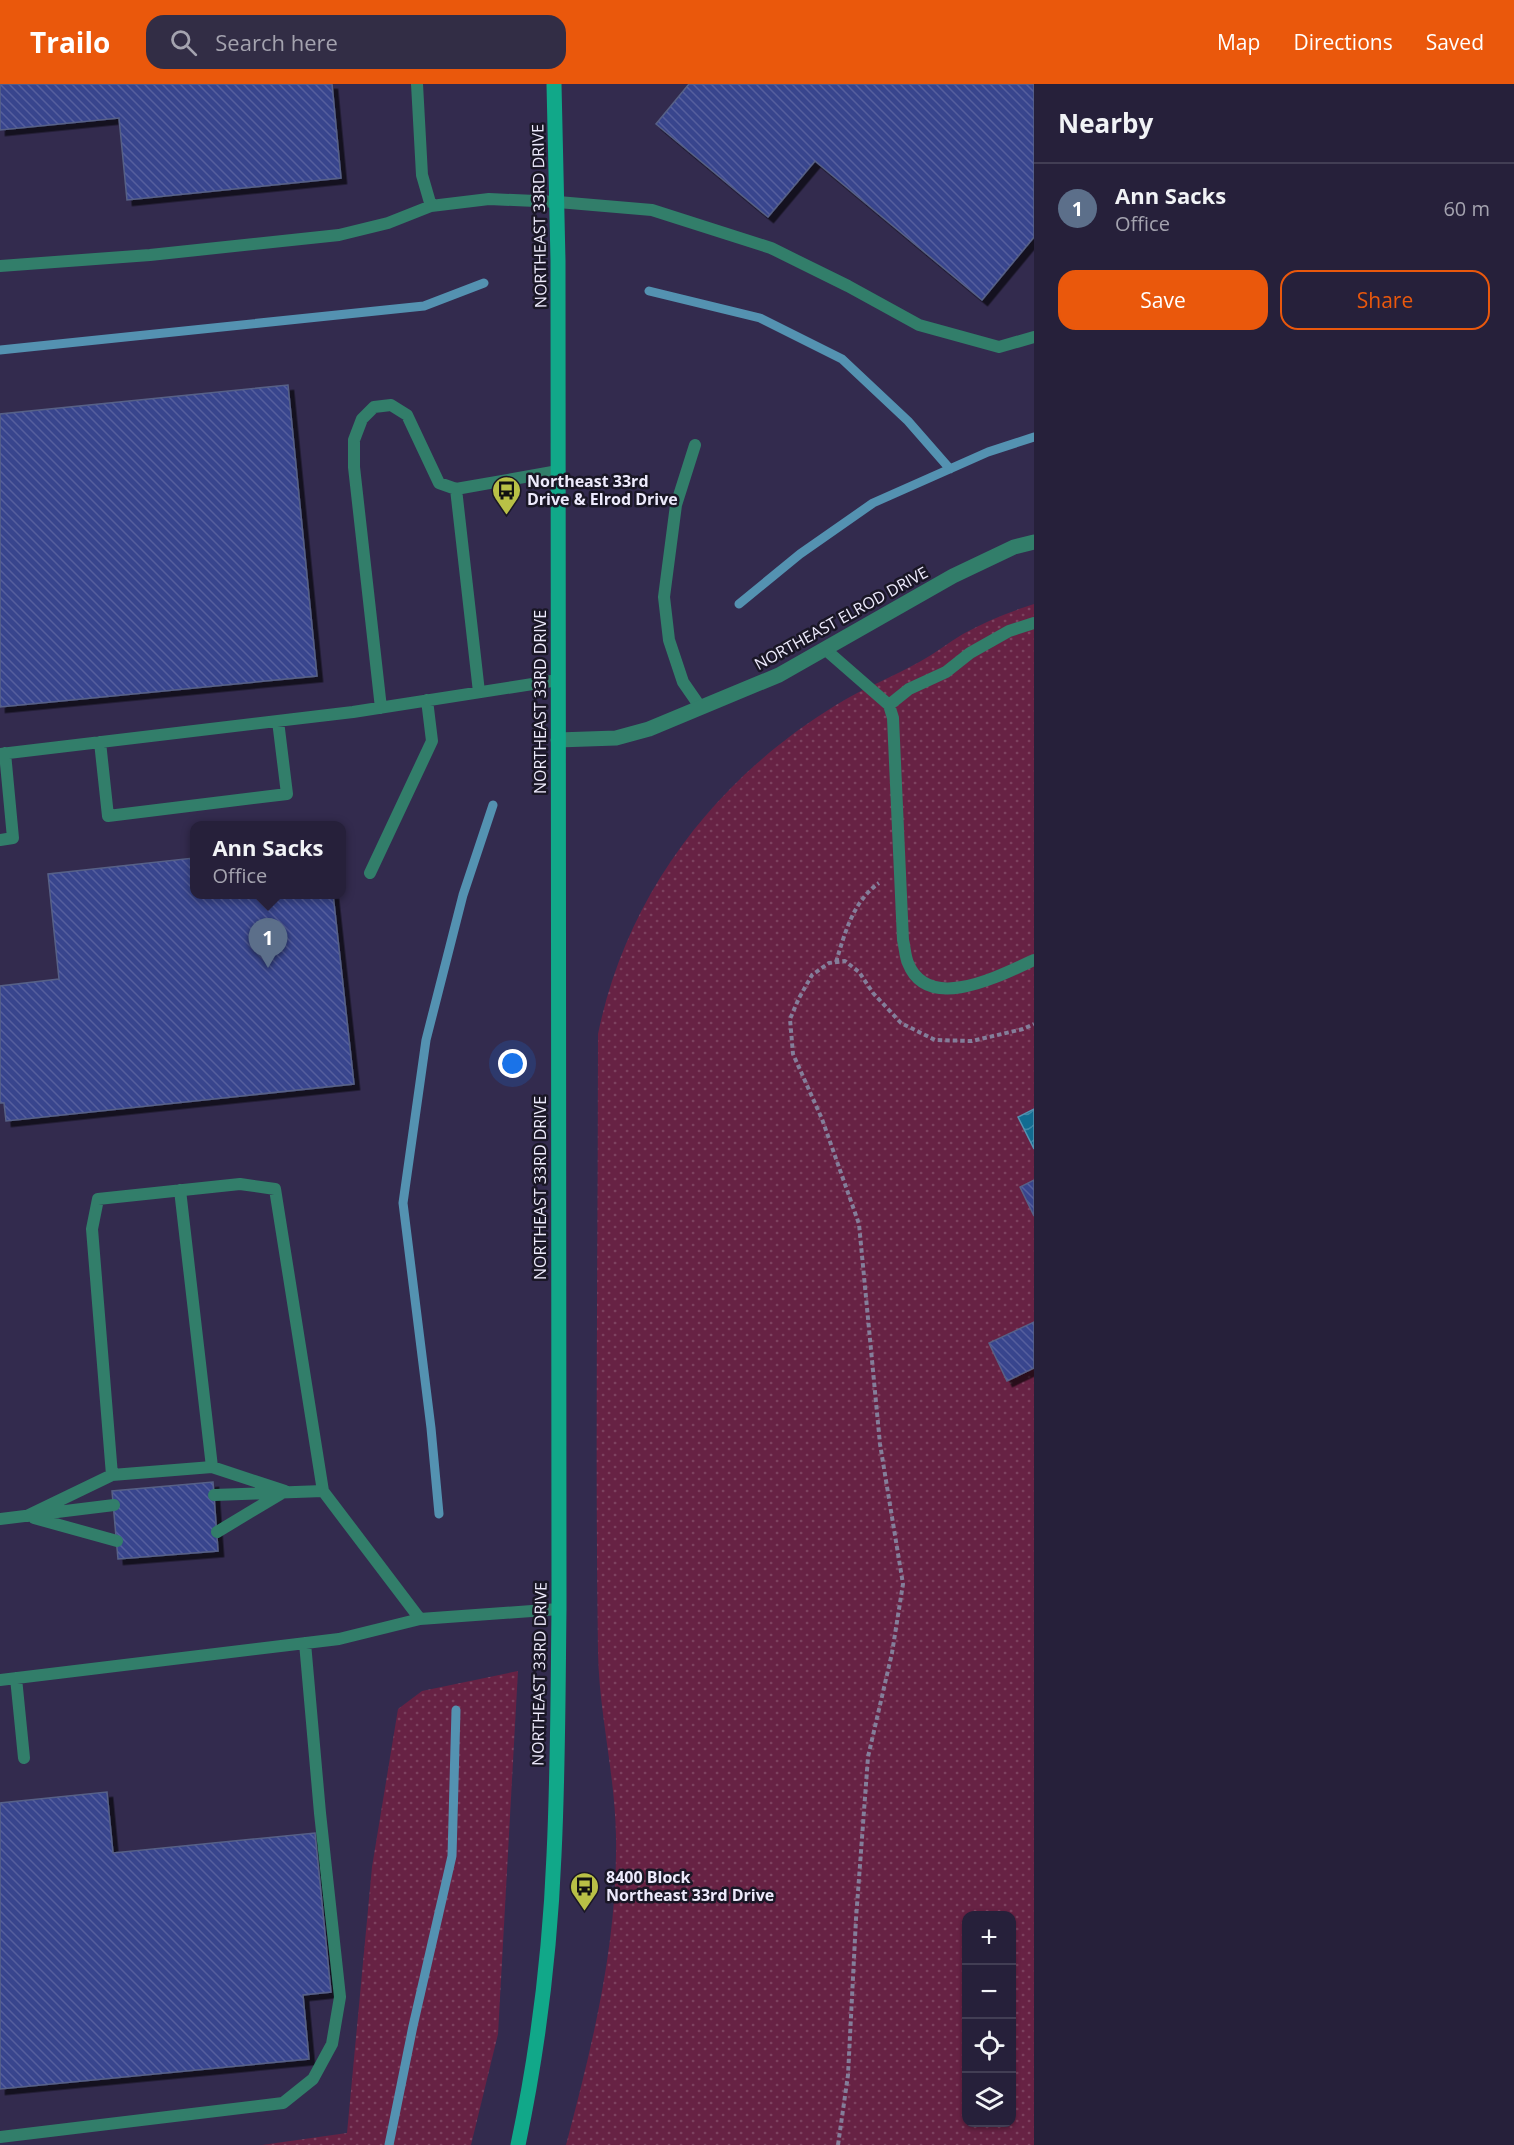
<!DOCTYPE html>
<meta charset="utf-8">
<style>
:root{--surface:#26203a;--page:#322d45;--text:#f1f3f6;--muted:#a4a3af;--line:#423e54;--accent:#ea580c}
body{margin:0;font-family:"Open Sans",sans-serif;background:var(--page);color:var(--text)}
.controls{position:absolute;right:18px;bottom:18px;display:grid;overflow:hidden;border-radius:12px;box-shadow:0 2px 4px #0004}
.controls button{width:54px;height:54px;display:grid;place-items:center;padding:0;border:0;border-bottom:2px solid var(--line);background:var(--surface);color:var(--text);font:30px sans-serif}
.you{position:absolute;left:513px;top:980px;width:21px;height:21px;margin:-15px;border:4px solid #fff;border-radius:50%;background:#1a73e8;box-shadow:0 0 0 9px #1a73e833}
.badge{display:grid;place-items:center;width:39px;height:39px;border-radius:50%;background:var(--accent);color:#fff;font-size:20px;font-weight:700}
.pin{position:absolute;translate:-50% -50px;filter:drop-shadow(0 2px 3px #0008)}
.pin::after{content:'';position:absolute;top:32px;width:21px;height:18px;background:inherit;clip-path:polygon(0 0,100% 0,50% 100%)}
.popup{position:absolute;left:190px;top:737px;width:156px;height:78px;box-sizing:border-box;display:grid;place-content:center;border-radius:12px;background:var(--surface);filter:drop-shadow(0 2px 4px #0005);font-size:20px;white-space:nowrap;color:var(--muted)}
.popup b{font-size:22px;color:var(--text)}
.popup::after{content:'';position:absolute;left:50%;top:100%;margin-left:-12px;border:12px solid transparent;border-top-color:var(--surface)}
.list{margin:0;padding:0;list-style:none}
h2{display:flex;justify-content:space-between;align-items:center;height:78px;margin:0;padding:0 24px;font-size:26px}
h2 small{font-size:20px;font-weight:400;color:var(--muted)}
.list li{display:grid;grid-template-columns:39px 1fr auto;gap:18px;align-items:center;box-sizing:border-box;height:90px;padding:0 24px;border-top:2px solid var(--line)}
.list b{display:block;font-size:22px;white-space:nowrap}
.list p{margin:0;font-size:20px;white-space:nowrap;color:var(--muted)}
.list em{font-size:20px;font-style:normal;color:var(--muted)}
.actions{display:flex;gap:12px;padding:18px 24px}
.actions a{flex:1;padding:14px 0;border:2px solid var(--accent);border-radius:18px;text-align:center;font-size:21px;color:var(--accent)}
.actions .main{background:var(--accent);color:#fff}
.icon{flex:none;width:33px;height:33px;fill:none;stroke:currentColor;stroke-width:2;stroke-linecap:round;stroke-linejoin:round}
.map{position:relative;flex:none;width:1034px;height:2061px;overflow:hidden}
header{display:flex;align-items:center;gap:36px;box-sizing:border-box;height:84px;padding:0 30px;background:var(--accent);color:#fff}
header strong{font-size:28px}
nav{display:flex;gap:33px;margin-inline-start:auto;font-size:21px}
.search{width:420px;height:54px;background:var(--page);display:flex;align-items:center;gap:15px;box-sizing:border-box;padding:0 21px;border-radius:18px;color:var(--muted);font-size:22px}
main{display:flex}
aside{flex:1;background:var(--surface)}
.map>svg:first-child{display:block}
.grass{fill:url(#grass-dots);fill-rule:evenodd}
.water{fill:url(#water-waves);stroke:#5492b1;stroke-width:1.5}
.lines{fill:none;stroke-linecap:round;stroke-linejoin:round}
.stream{stroke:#5492b1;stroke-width:9}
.building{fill:url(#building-back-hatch);stroke:#576187;stroke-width:1.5;filter:url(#shadow)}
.path{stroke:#847e9a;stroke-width:4;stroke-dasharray:4.5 3;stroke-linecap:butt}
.service{stroke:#327e6a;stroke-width:12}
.minor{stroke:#327e6a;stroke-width:15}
.secondary{stroke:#11a889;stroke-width:15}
.labels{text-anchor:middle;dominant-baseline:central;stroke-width:5;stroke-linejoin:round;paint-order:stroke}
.street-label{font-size:16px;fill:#edeafc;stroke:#1a1726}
.poi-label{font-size:16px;font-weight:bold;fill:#edeafc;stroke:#1a1726;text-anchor:start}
</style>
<header>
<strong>Trailo</strong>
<div class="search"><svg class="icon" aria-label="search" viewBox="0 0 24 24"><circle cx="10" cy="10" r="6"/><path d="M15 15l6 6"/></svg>Search here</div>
<nav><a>Map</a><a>Directions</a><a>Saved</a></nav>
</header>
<main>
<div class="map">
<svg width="1034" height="2061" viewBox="0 0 1034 2061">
<defs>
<pattern id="grass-dots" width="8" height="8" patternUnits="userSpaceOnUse" patternTransform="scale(1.5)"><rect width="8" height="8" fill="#672244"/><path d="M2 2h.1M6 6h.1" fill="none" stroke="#7d4260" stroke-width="1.8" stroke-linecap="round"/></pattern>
<pattern id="water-waves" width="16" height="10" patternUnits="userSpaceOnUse" patternTransform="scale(1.5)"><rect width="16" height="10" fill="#126c91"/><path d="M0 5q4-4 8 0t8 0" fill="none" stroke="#4088a7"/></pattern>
<pattern id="building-back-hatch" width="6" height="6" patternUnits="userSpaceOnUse" patternTransform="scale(1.5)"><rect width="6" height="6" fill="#38448d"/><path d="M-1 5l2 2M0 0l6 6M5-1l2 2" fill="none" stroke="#555f9e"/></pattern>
<filter id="shadow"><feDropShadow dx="5.5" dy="5.5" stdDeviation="0" flood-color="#0009"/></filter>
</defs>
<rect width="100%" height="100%" fill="#332b4e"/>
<!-- grass -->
<path class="grass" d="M1034 520V2061H566C593 1959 618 1858 616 1752 615 1690 599 1629 598 1568 595 1362 598 1156 598 950 627 810 715 695 836 621 863 604 893 593 921 577 936 569 949 558 963 550 986 537 1009 528 1034 520ZM966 1832H1012V2038H966Z
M518 1587 498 1950 471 2061H262L347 2049 372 1783 398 1625 422 1607Z"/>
<!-- water -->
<path class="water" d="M1034 1025V1065L1018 1033Z"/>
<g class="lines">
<!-- stream -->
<path class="stream" d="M649 207 760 234 842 275 908 337 950 385
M0 266 424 222 484 199
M739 520 800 470 873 419 988 368 1034 353
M439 1430 431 1344 403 1119 426 956 463 811 493 721
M389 2061 413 1942 452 1772 456 1626"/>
</g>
<!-- building -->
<path class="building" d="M0 0H332L341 94 127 116 119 34 0 46Z
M689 0H1034V153L982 216 815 77 768 133 656 40Z
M288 301 317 592 0 623V330Z
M194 774V810H333L354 1000 6 1037 4 1019H0V902L59 895 48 790Z
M1034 1096V1132L1020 1103Z
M1034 1238V1284L1007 1297 989 1259Z
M213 1398 218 1467 118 1475 112 1407Z
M107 1708 113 1769 315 1749 331 1908 303 1911 309 1975 0 2005V1719Z"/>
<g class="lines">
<!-- path -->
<path class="path" d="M836 878C845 849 853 817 879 799
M838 2061 848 1991 856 1835 868 1673 892 1569 903 1500 880 1360 859 1140 822 1035 793 970 790 935 799 914 812 891 829 879 845 877 859 888 873 909 901 939 935 956 972 957 1023 945 1034 940"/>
<!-- service -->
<path class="service" d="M417 0 422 91 431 122
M0 182 150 171 339 151 388 139 431 122 489 115 558 118 652 126 771 164 848 202 919 241 999 263 1034 253
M695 361 676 421 664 513 669 556 683 598 701 624
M456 405 558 387
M1034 539 1009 547 970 569 946 588 909 605 889 621 893 634 903 856C905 864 905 872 908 879 928 930 1001 891 1034 876
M826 566 889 621
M381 624 354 383V356L362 335 374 323 391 321 407 331 439 399 456 405 479 608
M100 658 108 732 287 710 278 637
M0 670 353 628 558 596
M0 756 13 754 5 669
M370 789 432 657 427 616
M180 1106 212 1383
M112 1391 92 1145 98 1115 240 1100 275 1105 323 1407 420 1535
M214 1411 323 1407
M27 1432 112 1391 212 1383 285 1407
M34 1434 117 1457
M0 1435 114 1421
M217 1448 282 1409
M16 1594 24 1674
M0 1596 339 1555 420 1535 559 1525
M0 2053 283 2019 313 1995 332 1960 340 1913 320 1729 305 1559"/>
<!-- minor -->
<path class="minor" d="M558 656 616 654 649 645 779 591 953 492 1014 463 1034 458"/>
<!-- secondary -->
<path class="secondary" d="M518 2061C538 1966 550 1868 554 1771 558 1689 558 1607 559 1525L558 177 554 0"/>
</g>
<!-- icons -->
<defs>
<symbol id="bus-pin" viewBox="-11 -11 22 30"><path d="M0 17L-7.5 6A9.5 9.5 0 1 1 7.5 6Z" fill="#b9c046" stroke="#1a1726"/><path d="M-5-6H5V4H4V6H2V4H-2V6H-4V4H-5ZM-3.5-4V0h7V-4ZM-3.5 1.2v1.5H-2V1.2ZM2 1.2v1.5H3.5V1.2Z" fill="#111"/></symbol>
</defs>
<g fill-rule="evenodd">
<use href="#bus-pin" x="490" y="390" width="33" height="45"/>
<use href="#bus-pin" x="568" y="1786" width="33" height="45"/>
</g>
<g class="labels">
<!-- street labels -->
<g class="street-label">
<text transform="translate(539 132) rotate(-91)">NORTHEAST 33RD DRIVE</text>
<text transform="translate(841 534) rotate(-29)">NORTHEAST ELROD DRIVE</text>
<text transform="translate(540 618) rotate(-90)">NORTHEAST 33RD DRIVE</text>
<text transform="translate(540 1104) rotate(-90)">NORTHEAST 33RD DRIVE</text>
<text transform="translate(539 1590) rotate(-89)">NORTHEAST 33RD DRIVE</text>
</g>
<!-- poi labels -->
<g class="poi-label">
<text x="527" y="397">Northeast 33rd<tspan x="527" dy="18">Drive &amp; Elrod Drive</tspan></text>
<text x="606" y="1793">8400 Block<tspan x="606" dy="18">Northeast 33rd Drive</tspan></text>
</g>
</g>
</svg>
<div class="controls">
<button>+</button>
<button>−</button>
<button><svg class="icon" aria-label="locate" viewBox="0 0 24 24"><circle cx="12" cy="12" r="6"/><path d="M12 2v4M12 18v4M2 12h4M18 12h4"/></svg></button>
<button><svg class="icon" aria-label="layers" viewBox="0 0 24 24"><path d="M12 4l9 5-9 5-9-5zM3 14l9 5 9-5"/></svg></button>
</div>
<div class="you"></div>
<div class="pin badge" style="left:268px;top:884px;background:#5c6f8a">1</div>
<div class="popup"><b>Ann Sacks</b>Office</div>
</div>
<aside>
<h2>Nearby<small></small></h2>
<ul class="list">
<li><span class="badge" style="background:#5c6f8a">1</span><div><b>Ann Sacks</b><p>Office</p></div><em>60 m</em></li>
</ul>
<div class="actions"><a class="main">Save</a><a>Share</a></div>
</aside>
</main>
